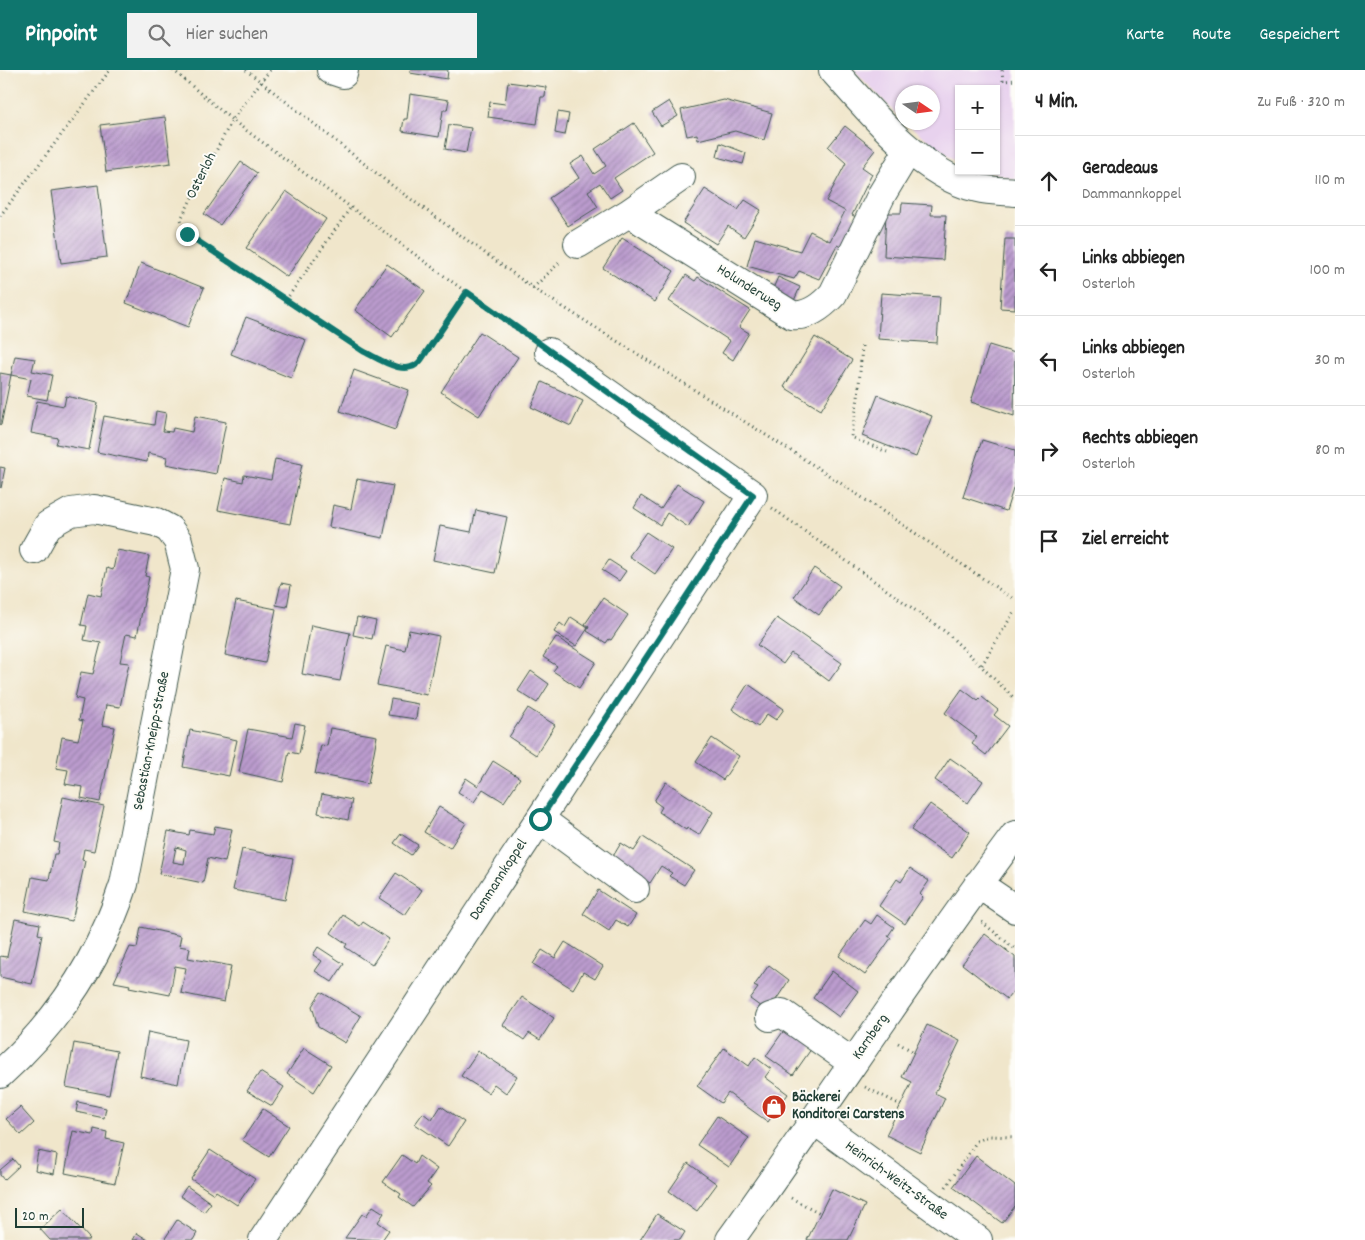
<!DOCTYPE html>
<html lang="de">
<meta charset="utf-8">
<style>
:root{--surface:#fff;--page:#f2f2f2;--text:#222;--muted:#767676;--line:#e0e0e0;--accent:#0f766e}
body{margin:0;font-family:Dekko,sans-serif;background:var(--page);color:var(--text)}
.controls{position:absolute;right:15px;top:15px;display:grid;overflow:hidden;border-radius:0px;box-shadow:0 1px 4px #0004}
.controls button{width:45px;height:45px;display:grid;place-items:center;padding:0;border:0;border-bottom:1px solid var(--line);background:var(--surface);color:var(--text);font:25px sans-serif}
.compass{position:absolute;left:895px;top:15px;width:45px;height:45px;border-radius:50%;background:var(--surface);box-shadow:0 1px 4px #0004;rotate:103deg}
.scale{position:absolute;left:15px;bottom:12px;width:69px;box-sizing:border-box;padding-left:5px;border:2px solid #1f3d34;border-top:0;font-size:14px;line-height:18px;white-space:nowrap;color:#1f3d34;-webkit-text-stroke:4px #fdfcf7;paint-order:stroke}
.stop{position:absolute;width:15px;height:15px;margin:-11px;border:4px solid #0f766e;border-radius:50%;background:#fff}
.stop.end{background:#0f766e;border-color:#fff;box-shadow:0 1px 5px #0008}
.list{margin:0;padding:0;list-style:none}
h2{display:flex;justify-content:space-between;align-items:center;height:65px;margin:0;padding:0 20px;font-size:21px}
h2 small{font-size:16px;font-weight:400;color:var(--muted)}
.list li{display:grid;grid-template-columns:32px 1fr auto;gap:15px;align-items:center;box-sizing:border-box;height:90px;padding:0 20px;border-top:1px solid var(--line)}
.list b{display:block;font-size:19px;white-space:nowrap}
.list p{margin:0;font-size:16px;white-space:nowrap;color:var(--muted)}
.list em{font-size:16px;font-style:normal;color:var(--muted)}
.icon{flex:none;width:28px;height:28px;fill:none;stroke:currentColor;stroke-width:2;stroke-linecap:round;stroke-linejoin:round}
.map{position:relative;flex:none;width:1015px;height:1170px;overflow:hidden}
header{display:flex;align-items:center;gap:30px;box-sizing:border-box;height:70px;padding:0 25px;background:var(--accent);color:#fff}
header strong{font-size:24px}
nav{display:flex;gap:28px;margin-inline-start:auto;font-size:18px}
.search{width:350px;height:45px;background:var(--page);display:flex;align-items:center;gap:12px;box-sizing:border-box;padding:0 18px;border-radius:0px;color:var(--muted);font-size:19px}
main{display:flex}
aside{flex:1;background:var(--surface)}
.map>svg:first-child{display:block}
.built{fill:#e8d2ee}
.building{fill:url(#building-hatch);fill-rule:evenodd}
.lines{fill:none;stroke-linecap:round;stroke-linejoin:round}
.minor-casing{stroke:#3e564b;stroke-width:30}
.path{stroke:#3e564b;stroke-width:3;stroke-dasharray:1 4;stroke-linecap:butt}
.minor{stroke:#fff;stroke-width:28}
.route{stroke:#0f766e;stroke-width:6}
.labels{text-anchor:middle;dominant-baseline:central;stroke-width:4;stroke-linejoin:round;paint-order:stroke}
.street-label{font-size:15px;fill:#1f3d34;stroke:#fdfcf7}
.poi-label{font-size:15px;font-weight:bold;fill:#1f3d34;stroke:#fdfcf7;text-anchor:start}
</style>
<header>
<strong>Pinpoint</strong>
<div class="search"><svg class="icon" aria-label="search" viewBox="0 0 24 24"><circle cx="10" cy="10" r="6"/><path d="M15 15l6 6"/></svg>Hier suchen</div>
<nav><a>Karte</a><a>Route</a><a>Gespeichert</a></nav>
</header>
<main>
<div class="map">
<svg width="1015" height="1170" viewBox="0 0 1015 1170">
<defs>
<pattern id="building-hatch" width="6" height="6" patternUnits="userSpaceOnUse" patternTransform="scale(1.25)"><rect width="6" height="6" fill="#bb9bce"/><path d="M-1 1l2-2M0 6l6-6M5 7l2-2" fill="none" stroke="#9780a8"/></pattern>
</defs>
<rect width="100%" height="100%" fill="#fdfcf7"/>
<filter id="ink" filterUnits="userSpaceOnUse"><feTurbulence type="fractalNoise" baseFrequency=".02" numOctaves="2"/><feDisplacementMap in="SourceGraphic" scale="10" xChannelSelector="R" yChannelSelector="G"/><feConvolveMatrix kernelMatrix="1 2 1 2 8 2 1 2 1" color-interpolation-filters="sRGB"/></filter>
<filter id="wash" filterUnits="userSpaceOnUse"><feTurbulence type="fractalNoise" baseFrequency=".0096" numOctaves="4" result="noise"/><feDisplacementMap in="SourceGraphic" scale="20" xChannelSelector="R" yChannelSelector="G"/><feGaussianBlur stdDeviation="1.12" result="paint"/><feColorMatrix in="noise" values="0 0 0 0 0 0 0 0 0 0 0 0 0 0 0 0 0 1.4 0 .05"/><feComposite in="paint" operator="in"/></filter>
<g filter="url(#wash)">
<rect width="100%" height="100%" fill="#f0e6cb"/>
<!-- built -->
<path class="built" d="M854 0H1015V110L990 101H996V19H959V90L952 88 906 53 932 52V22H902V50Z"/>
<g id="blocks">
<!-- building -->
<path class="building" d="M410 0H448L447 9 410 3Z
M508 12 546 17 545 27H541L537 54 488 47 490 32 505 34Z
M410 24 449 30 447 40H443L439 67 402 61 404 49H407Z
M724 30 772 43 764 70 735 61 698 70 697 64 687 66 681 40Z
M669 31 678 46 661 56 652 42Z
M558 42 569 44 565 65 555 63Z
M165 47 171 93 106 102 100 55Z
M634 53 653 82 614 108 622 120 610 128 600 113 588 121 598 137 568 156 549 128 579 108 570 94 583 86 594 104 606 96 595 79Z
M449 55 471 58 466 83 445 79Z
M845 56 875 80 862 97 872 104 852 145 860 149 845 179 837 175 819 209 799 201 794 209 747 196 755 168 800 181 810 161 830 171 845 141 826 131 846 93 828 77Z
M720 73 746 83 743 94 717 87Z
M241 92 257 103 220 155 204 144Z
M98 115 107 187 61 193 51 121Z
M705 119 738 140 745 130 761 140 744 167 728 156 716 174 683 153Z
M286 121 326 149 287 207 246 178Z
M902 133 932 135 931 145H946L943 190 884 186 886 143H901Z
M622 168 674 201 655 232 603 198Z
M1005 169H1015V239L1000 238Z
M141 193 204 218 188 257 126 233Z
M387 194 425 221 392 267 355 240Z
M686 205 695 211 698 207 750 240 739 257 749 263 733 290 722 283 730 271 669 231Z
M778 207 800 217 793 233 771 223Z
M881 223 940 227 937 273 878 269Z
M246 247 306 270 291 308 231 284Z
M480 262 518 287 479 346 441 322Z
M815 267 852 290 821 340 784 317Z
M989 275 1015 283 1014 346 971 332Z
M15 286 35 289 32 301 52 305 47 330 27 326 31 309 11 305Z
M354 300 409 320 395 360 340 341Z
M0 303 11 305 1 355H0Z
M542 312 583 331 571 356 531 337Z
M878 325 932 346 916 387 862 366Z
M66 326 98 333 89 380 56 374 58 368 31 363 37 331 64 336Z
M156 341 166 343 163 361 172 362 173 358 192 362 195 346 226 352 216 404 166 394 167 387 148 383 147 392 97 382 104 346 154 355Z
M982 370 1015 380V413L1006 441 963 427Z
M275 389 302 394 290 454 218 440 225 408 243 412 244 405 271 410Z
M0 397 5 398 1 418 0 417Z
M357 409 393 416 383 468 329 457 333 435 351 439Z
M677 414 704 431 688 457 667 443 660 455 634 438 641 426 661 439Z
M476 440 507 447 495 503 433 490 440 456 471 462Z
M646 462 672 479 655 504 629 486Z
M117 480 149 486 145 506 149 507 137 566 126 564 120 592 129 593 120 637 106 635 102 655 115 657 100 732 81 728 83 717 65 714 68 700 56 698 62 667 78 670 83 651 79 650 83 630 75 628 81 602 93 604 101 573 84 570 87 556 81 555 88 523 101 526 107 498 113 500Z
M609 490 626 501 619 511 602 500Z
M814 498 840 516 819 545 794 527Z
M281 513 291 515 287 537 276 535Z
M603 528 628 545 611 570 609 569 606 573 587 561 589 557 585 554Z
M236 531 276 539 265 593 225 585Z
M357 547 376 551 372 569 353 565Z
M571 547 588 558 576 576 554 562 560 553 565 557Z
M777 548 842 593 829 611 791 583 783 594 757 575Z
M311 555 350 563 340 611 302 604Z
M409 560 439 566 427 625 377 615 386 576 405 580Z
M556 567 596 592 579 618 553 601 557 596 543 587Z
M531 601 549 614 537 633 518 621Z
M748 614 784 639 776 650 767 644 758 657 732 639Z
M962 619 978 631 982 627 998 640 994 645 1008 656 986 685 972 674 977 667 945 643Z
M391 629 418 634 416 649 388 645Z
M528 638 555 655 536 685 509 667Z
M295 653 305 655 299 684 289 682 283 712 239 702 248 659 292 667Z
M330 658 377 666 368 714 315 704 321 675 327 676Z
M190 660 237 670 229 706 183 697Z
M712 668 739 686 723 710 696 692Z
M950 688 983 711 968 733 935 710Z
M493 691 520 708 504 732 483 719 474 732 458 722 466 708 478 716Z
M666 712 713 742 699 765 687 758 686 760 659 742 662 737 654 731Z
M322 724 352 730 348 750 318 743Z
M63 727 104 736 94 781 84 779 82 790 85 791 72 851 25 841 32 807 49 810 54 784H57L59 773 54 772Z
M930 734 970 762 952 788 911 760Z
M439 737 466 753 450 778 424 762Z
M215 756 232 759 225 792 208 788 203 813 159 804 168 761 189 765 190 760 213 764ZM176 777 186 780 184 794 173 792Z
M401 764 418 775 411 785 394 773Z
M643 767 694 800 684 815 669 806 672 803 661 796 650 813 612 788 621 773 634 781Z
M242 779 293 789 285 830 233 820Z
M910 798 929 811 920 824 923 827 905 854 879 836 897 809 901 812Z
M396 803 422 820 405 845 379 828Z
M598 820 636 845 628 857 616 850 609 861 583 844Z
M343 845 360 856 363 852 389 869 372 895 345 877 347 874 331 863Z
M877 845 894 857 888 866 891 868 865 905 839 886 865 850 871 854Z
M15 849 40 854 38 864 42 865 32 914 0 907V886L7 887Z
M141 857 181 866 179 876 190 878 188 888 231 896 224 932 181 923 186 898 175 896 170 925 129 917 130 915 114 912 130 877 137 878Z
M985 864 1015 887V919L1007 929 962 894Z
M565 872 603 896 595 909 583 902 573 919 533 894 542 880 555 888Z
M318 877 344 894 332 912 315 901 322 891 313 885Z
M769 895 789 910 768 942 750 929 758 918 754 916Z
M832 901 858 921 839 947 813 928Z
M321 922 361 946 345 973 318 957 312 936Z
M522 927 554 948 540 970 529 963 524 970 503 955Z
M927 955 960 971 935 1023 945 1028 920 1082 886 1065 912 1012 902 1007Z
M787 956 814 975 793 1005 766 986Z
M148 962 186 970 178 1014 140 1006Z
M74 973 117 981 109 1025 66 1017Z
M304 978 331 995 314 1022 287 1004Z
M724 978 749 996 755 987 771 999 765 1007 788 1024 768 1052 728 1023 721 1033 697 1016Z
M478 981 517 1006 506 1023 494 1014 488 1023 461 1006Z
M260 1002 284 1017 272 1036 247 1021Z
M78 1032 106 1038 104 1048 76 1042Z
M441 1036 464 1052 448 1076 415 1054 423 1043 432 1050Z
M20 1037 34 1053 21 1065 6 1049Z
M263 1039 289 1056 269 1087 242 1070Z
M717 1046 749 1068 729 1097 697 1075Z
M94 1059 107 1062 106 1069 124 1073 115 1113 65 1103 73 1061 93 1065Z
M210 1080 255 1109 237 1135 216 1121 214 1124 191 1109Z
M38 1081 57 1085 54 1104 35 1100Z
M402 1085 415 1094 419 1086 437 1099 427 1113 431 1116 413 1137 399 1127 401 1124 383 1112Z
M976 1086 1015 1116V1136L1002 1153 953 1117Z
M13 1089 19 1096 4 1110 0 1105V1100Z
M688 1093 717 1114 697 1141 669 1121Z
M187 1116 211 1133 204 1142 180 1126Z
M832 1119 865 1135 848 1170H807Z
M373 1136 384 1143 378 1152 389 1160 382 1170 345 1168 362 1144 366 1146Z
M62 1139 90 1169 88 1170H50L40 1159Z
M657 1144 685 1162 680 1170H640Z
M177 1150 197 1163 193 1170H164Z
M137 1163 148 1170H133Z"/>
</g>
</g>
<g filter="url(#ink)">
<use href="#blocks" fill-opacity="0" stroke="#3e564b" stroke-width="1"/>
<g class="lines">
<defs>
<path id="minor" d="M331 0 343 4 344 0
M833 0C869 41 922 105 977 118 989 121 1003 121 1015 122
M629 143 681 107
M578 174 629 143 792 245C808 247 823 235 833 224L882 124 909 79
M540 749 635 819
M978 814 1015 839
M770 947 782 943 853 993
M0 1004C58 952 100 888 124 814L185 499 178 471 169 459 156 452 94 439 71 442 48 455 34 480
M815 1051 978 1170
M263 1170 753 425 549 282
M730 1170C826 1036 916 897 1015 765"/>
</defs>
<!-- minor casing -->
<use href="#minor" class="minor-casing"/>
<!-- path -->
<path class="path" d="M173 0 232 50 530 269
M246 0 390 114 533 218 818 398 1015 530
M270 0 232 50 181 149 184 160 193 169 363 281 389 293 409 299 417 295 421 291 467 222
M1002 0 1003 11 1015 10
M0 146 110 0
M533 218 560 192
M286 230 351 137
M862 276 858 328 851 367 887 382
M772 438 947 563 1015 629
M982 595 1015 540
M982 852 1015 879
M1006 880 1009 875
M898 973 914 982
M865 1017 901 1035
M946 1117 977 1071 989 1066 1015 1067
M791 1128 820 1143"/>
<!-- minor -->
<use href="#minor" class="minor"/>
</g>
</g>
<g class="lines" filter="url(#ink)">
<!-- route -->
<path class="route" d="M187 164 363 281C379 289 407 309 421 290L467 222 753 425 540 749"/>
</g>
<!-- icons -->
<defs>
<symbol id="shop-disc" viewBox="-11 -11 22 22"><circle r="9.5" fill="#c8321e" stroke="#fdfcf7"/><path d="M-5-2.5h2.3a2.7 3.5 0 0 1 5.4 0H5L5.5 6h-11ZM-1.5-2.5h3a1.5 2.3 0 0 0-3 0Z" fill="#fff"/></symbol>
</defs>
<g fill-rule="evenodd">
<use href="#shop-disc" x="760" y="1023" width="28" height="28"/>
</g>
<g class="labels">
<!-- street labels -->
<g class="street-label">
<text transform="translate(202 106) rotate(-63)">Osterloh</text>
<text transform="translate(749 218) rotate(32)">Holunderweg</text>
<text transform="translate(152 671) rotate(-79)">Sebastian-Kneipp-Straße</text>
<text transform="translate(499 810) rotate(-57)">Dammannkoppel</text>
<text transform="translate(871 967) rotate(-55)">Karnberg</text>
<text transform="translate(896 1111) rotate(36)">Heinrich-Weitz-Straße</text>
</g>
<!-- poi labels -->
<g class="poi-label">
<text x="792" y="1028">Bäckerei<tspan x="792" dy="17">Konditorei Carstens</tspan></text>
</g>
</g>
</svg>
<div class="controls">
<button>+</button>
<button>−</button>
</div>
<svg class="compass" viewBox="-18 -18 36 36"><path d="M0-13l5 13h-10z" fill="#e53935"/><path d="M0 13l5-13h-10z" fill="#767676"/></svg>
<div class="scale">20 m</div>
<div class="stop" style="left:540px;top:749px"></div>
<div class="stop end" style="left:187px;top:164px"></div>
</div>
<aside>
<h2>4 Min.<small>Zu Fuß · 320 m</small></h2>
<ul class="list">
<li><svg class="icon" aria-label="ahead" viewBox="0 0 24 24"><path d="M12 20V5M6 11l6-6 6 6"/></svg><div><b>Geradeaus</b><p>Dammannkoppel</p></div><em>110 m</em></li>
<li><svg class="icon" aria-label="left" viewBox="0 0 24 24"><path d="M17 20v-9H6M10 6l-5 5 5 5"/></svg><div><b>Links abbiegen</b><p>Osterloh</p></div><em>100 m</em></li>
<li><svg class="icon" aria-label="left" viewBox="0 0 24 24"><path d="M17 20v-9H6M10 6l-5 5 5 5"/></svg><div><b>Links abbiegen</b><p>Osterloh</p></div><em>30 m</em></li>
<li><svg class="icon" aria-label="right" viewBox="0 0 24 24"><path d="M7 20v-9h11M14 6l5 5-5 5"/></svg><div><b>Rechts abbiegen</b><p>Osterloh</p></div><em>80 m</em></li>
<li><svg class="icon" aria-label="arrive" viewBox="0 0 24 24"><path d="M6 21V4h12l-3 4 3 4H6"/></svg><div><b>Ziel erreicht</b></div></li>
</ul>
</aside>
</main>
